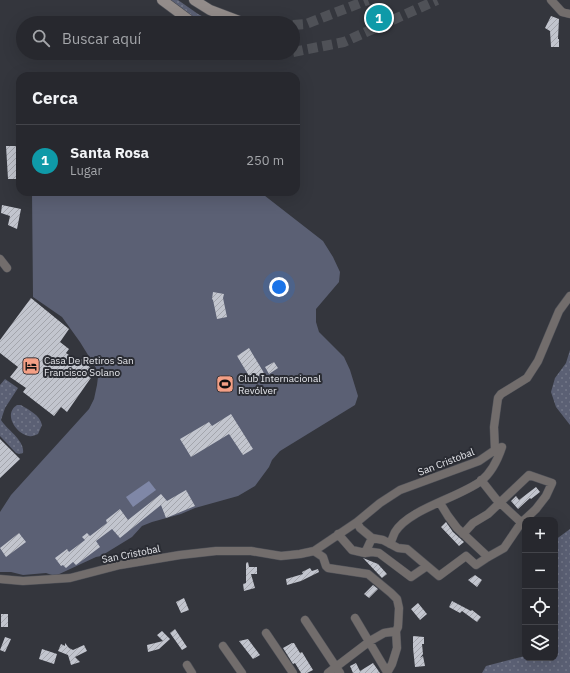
<!DOCTYPE html>
<html lang="es">
<meta charset="utf-8">
<style>
:root{--surface:#27282e;--page:#33343a;--text:#f1f3f6;--muted:#a4a6aa;--line:#43444a;--accent:#bca0f2}
body{margin:0;font-family:"IBM Plex Sans",sans-serif;background:var(--page);color:var(--text)}
.controls{position:absolute;right:12px;bottom:12px;display:grid;overflow:hidden;border-radius:8px;box-shadow:0 4px 16px #0002}
.controls button{width:36px;height:36px;display:grid;place-items:center;padding:0;border:0;border-bottom:1px solid var(--line);background:var(--surface);color:var(--text);font:20px sans-serif}
.you{position:absolute;left:279px;top:287px;width:14px;height:14px;margin:-10px;border:3px solid #fff;border-radius:50%;background:#1a73e8;box-shadow:0 0 0 6px #1a73e833}
.badge{display:grid;place-items:center;width:26px;height:26px;border-radius:50%;background:var(--accent);color:#fff;font-size:13px;font-weight:700}
.pin{position:absolute;translate:-50% -50%;border:2px solid #fff;box-shadow:0 1px 4px #0006}
.list{margin:0;padding:0;list-style:none}
h2{display:flex;justify-content:space-between;align-items:center;height:52px;margin:0;padding:0 16px;font-size:17px}
h2 small{font-size:13px;font-weight:400;color:var(--muted)}
.list li{display:grid;grid-template-columns:26px 1fr auto;gap:12px;align-items:center;box-sizing:border-box;height:72px;padding:0 16px;border-top:1px solid var(--line)}
.list b{display:block;font-size:15px;white-space:nowrap}
.list p{margin:0;font-size:13px;white-space:nowrap;color:var(--muted)}
.list em{font-size:13px;font-style:normal;color:var(--muted)}
.icon{flex:none;width:22px;height:22px;fill:none;stroke:currentColor;stroke-width:2;stroke-linecap:round;stroke-linejoin:round}
.map{position:relative;flex:none;width:570px;height:673px;overflow:hidden}
.search{position:absolute;background:var(--surface);box-shadow:0 4px 16px #0002;left:16px;top:16px;width:284px;height:44px;display:flex;align-items:center;gap:10px;box-sizing:border-box;padding:0 14px;border-radius:22px;color:var(--muted);font-size:15px}
.panel{position:absolute;background:var(--surface);box-shadow:0 4px 16px #0002;left:16px;top:72px;width:284px;height:124px;border-radius:12px}
.map>svg:first-child{display:block}
.grass{fill:url(#grass-dots)}
.park{fill:#5b6074}
.water{fill:#7f87a7}
.building{fill:url(#building-hatch)}
.lines{fill:none;stroke-linecap:round;stroke-linejoin:round}
.secondary-tunnel{stroke:#4f5157;stroke-width:10;stroke-dasharray:10 5;stroke-linecap:butt}
.minor-casing{stroke:#505259;stroke-width:9}
.secondary-casing{stroke:#505259;stroke-width:11}
.minor{stroke:#726d6c;stroke-width:8}
.secondary{stroke:#938c8a;stroke-width:10}
.labels{text-anchor:middle;dominant-baseline:central;stroke-width:4;stroke-linejoin:round;paint-order:stroke}
.poi-label{font-size:10px;fill:#e6e7ec;stroke:#2a2c33;text-anchor:start}
.street-label{font-size:10px;fill:#e6e7ec;stroke:#2a2c33}
</style>
<div class="map">
<svg width="570" height="673" viewBox="0 0 570 673">
<defs>
<pattern id="grass-dots" width="8" height="8" patternUnits="userSpaceOnUse"><rect width="8" height="8" fill="#5b6074"/><path d="M2 2h.1M6 6h.1" fill="none" stroke="#737788" stroke-width="1.8" stroke-linecap="round"/></pattern>
<pattern id="building-hatch" width="6" height="6" patternUnits="userSpaceOnUse"><rect width="6" height="6" fill="#c2c5ce"/><path d="M-1 1l2-2M0 6l6-6M5 7l2-2" fill="none" stroke="#a3a5ac"/></pattern>
</defs>
<rect width="100%" height="100%" fill="#34363d"/>
<!-- grass -->
<path class="grass" d="M171 0H178L198 14 215 23H202Z
M570 350V425L556 407 551 392 555 378 566 363Z
M5 379 18 388 5 408 1 420C7 430 25 440 23 453L19 454 16 453 0 436V385Z
M17 405H21C29 410 40 415 42 425L38 434C35 435 32 437 29 436 18 435 2 415 17 405Z
M570 529V673H482L486 666 525 656V658H555V540Z"/>
<!-- park -->
<path class="park" d="M32 192H260L323 241 333 257 340 272 339 282 316 309V322L319 332 344 357 350 370 358 396 355 405 280 451 272 460 269 467 255 486 238 496 195 508 181 514 152 522 142 526 132 537 101 556 96 557 55 576 46 573 23 575 11 572H0V512L11 495 89 409 94 399 97 385 98 377 96 368 80 342 62 317 33 297Z"/>
<!-- water -->
<path class="water" d="M149 481 156 490 133 507 126 497Z"/>
<!-- building -->
<path class="building" d="M551 16 559 19 558 39H559V47H551L550 31 545 28Z
M6 146H16L18 179H8Z
M2 205 21 209 17 229 8 225 10 216 1 213Z
M213 292 224 294 223 298 227 317 217 319 213 300 212 299Z
M31 298 69 329 60 342 69 349 66 353 79 362 81 359 95 372 67 412 61 407 54 416 23 392 26 388 10 377 18 367 0 353V340Z
M249 348 264 373 252 381 237 356Z
M274 362 278 368 269 374 265 367Z
M231 414 253 449 243 455 229 434 191 457 180 439 209 422 212 426Z
M0 439 20 459 0 478Z
M536 487 540 492 531 499 530 498 518 509 511 501 516 496 519 500Z
M186 490 195 506 166 518 161 505 120 538 112 529 96 541 100 547 76 565 73 562 66 568 63 565 61 566 55 558 67 549 69 552 85 540 82 537 87 533 90 536 107 523 106 520 120 509 128 520 161 494 167 501Z
M446 522 453 532 464 542 459 546 441 527Z
M19 533 26 542 6 557 0 548Z
M363 558 378 564 387 574 382 578Z
M248 562 249 567H257V574H251L255 588 244 591 243 584 246 583V563Z
M310 568 312 571 318 569 319 572 301 581 287 585 286 579 303 574 302 572Z
M475 575 482 580 477 587 468 580Z
M373 585 378 589 369 598 364 594Z
M184 598 189 610 181 613 176 602Z
M452 601 471 611 472 610 481 617 477 622 462 611 460 613 449 607Z
M418 603 427 614 420 620 411 609Z
M1 614H8V627H1Z
M175 629 187 647 182 650 170 633Z
M162 631 170 639 159 649 148 652 147 645 163 641 157 635Z
M413 636 424 637V644H422L423 654 420 658 423 656 425 666 415 667 413 648Z
M5 637 11 639 5 652 0 650Z
M248 639 260 655 253 659 239 641Z
M65 643 69 648 73 650 84 645 87 651 75 657 80 662 71 665 68 655 58 651 61 644 65 646Z
M292 643H294L300 653 302 652 313 670 307 673H301L295 663 293 664 283 648Z
M42 649 57 654 54 664 39 659Z
M356 663 360 671 373 663 380 673H353L350 666Z"/>
<g class="lines">
<!-- secondary-tunnel -->
<path class="secondary-tunnel" d="M239 21 249 23
M293 25 306 24 368 0
M293 52 344 42 437 0"/>
<defs>
<path id="minor" d="M551 0 562 12 570 14
M0 259 7 268
M481 480 496 499 525 526
M440 503 448 516 457 528 488 557
M357 522 360 528 372 538 383 540 398 548 407 549 439 576 466 556 476 565 488 557 504 548 521 523 536 509 546 496 552 483 529 475 488 514 473 523 463 534
M338 534 352 550 365 553 372 552 379 553 411 577 427 566
M390 544C392 540 393 536 395 532 409 509 458 498 481 481 491 473 498 459 502 447L495 450
M314 551 323 557 326 566 328 568 368 574 391 593 397 599 399 608 398 627 396 631 397 648 392 664 387 673
M365 553 372 538
M0 579 23 581 70 578 120 565 180 555 216 551H251L281 556 300 554 314 551 357 522 380 503 400 490 479 461 495 450 494 427 498 398 501 394 527 378 538 361 559 311 570 296
M355 618 387 672
M305 620 340 673
M266 633 293 673
M223 646 242 673
M187 665 192 673
M328 673 370 641 384 633 396 631"/>
<path id="secondary" d="M162 0 193 23
M194 0 210 10 239 21"/>
</defs>
<!-- minor casing -->
<use href="#minor" class="minor-casing"/>
<!-- secondary casing -->
<use href="#secondary" class="secondary-casing"/>
<!-- minor -->
<use href="#minor" class="minor"/>
<!-- secondary -->
<use href="#secondary" class="secondary"/>
</g>
<!-- icons -->
<defs>
<symbol id="hotel-square" viewBox="-11 -11 22 22"><rect x="-9" y="-9" width="18" height="18" rx="4" fill="#f39f85" stroke="#2a2c33"/><path d="M-6-4.5h1.5V1H6V5H4.5V3h-9V5H-6ZM-4 0a1.8 1.8 0 1 1 3.6 0ZM.5 0V-2.5h3Q6-2.5 6 0Z" fill="#111"/></symbol>
<symbol id="stadium-square" viewBox="-11 -11 22 22"><rect x="-9" y="-9" width="18" height="18" rx="4" fill="#f39f85" stroke="#2a2c33"/><path d="M0-5a6.5 5 0 1 0 0 10a6.5 5 0 1 0 0-10ZM-3.5-1.8h7v3.6h-7Z" fill="#111"/></symbol>
</defs>
<g fill-rule="evenodd">
<use href="#hotel-square" x="21" y="356" width="20" height="20"/>
<use href="#stadium-square" x="215" y="374" width="20" height="20"/>
</g>
<g class="labels">
<!-- poi labels -->
<g class="poi-label">
<text x="44" y="360">Casa De Retiros San<tspan x="44" dy="12">Francisco Solano</tspan></text>
<text x="238" y="378">Club Internacional<tspan x="238" dy="12">Revólver</tspan></text>
</g>
<!-- street labels -->
<g class="street-label">
<text transform="translate(446 462) rotate(-21)">San Cristobal</text>
<text transform="translate(131 554) rotate(-11)">San Cristobal</text>
</g>
</g>
</svg>
<div class="controls">
<button>+</button>
<button>−</button>
<button><svg class="icon" aria-label="locate" viewBox="0 0 24 24"><circle cx="12" cy="12" r="6"/><path d="M12 2v4M12 18v4M2 12h4M18 12h4"/></svg></button>
<button><svg class="icon" aria-label="layers" viewBox="0 0 24 24"><path d="M12 4l9 5-9 5-9-5zM3 14l9 5 9-5"/></svg></button>
</div>
<div class="you"></div>
<div class="pin badge" style="left:379px;top:18px;background:#0f9aa8">1</div>
<div class="search"><svg class="icon" aria-label="search" viewBox="0 0 24 24"><circle cx="10" cy="10" r="6"/><path d="M15 15l6 6"/></svg>Buscar aquí</div>
<section class="panel">
<h2>Cerca<small></small></h2>
<ul class="list">
<li><span class="badge" style="background:#0f9aa8">1</span><div><b>Santa Rosa</b><p>Lugar</p></div><em>250 m</em></li>
</ul>
</section>
</div>
